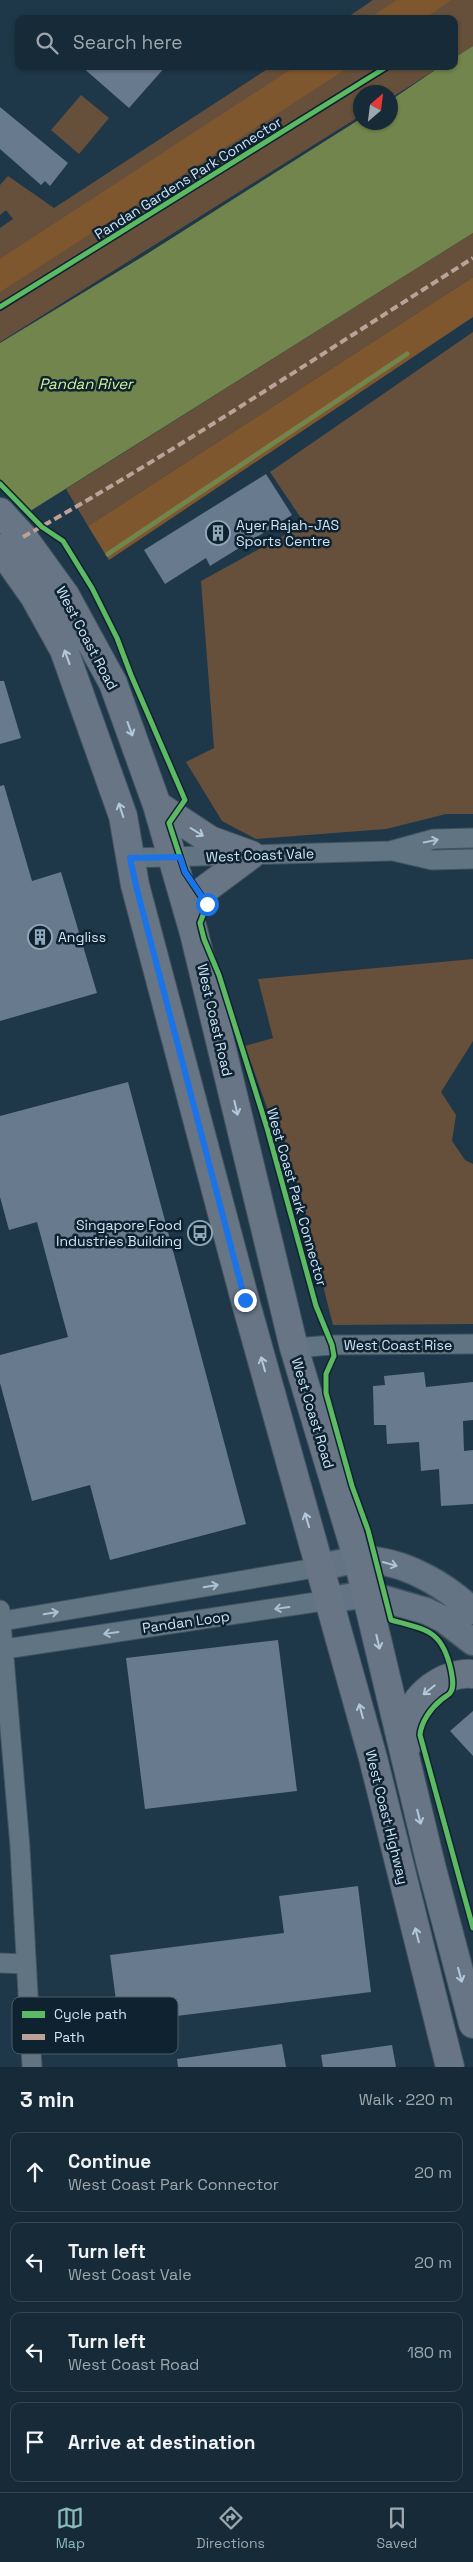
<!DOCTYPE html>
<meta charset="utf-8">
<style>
:root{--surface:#162a37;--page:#233642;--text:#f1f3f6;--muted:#9ea7ad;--line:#354652;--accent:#8bbbb9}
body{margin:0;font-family:"Space Grotesk",sans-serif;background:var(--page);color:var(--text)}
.compass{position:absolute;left:353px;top:85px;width:45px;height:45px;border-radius:50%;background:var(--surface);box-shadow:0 1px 4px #0004;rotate:28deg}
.stop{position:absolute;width:15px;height:15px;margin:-11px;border:4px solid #1a73e8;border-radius:50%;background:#fff}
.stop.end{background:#1a73e8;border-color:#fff;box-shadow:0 1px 5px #0008}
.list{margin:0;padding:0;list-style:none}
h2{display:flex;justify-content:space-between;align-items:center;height:65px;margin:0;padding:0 20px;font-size:21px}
h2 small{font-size:16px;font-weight:400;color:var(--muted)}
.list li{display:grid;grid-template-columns:32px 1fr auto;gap:15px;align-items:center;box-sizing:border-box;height:80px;margin:0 10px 10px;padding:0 10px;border:1px solid var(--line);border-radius:10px}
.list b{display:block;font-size:19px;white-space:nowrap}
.list p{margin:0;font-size:16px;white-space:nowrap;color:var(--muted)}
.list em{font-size:16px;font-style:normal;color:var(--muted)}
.icon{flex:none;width:28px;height:28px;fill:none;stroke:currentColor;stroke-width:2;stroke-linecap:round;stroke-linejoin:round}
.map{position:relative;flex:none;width:473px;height:2067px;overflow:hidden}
.search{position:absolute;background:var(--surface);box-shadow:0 1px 4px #0004;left:15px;right:15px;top:15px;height:55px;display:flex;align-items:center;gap:12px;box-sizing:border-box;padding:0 18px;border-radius:10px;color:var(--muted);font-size:19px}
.sheet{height:425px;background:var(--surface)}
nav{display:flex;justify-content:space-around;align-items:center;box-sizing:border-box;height:70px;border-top:1px solid var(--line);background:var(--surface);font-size:14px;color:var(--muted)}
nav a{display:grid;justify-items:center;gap:2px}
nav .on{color:var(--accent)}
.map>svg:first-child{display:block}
.green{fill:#66503c}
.forest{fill:#7f572f}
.water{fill:#71854c}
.pier{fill:#1e3849}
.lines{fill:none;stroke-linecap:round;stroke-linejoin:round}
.stream{stroke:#71854c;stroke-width:5}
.building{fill:#687a8d}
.street-casing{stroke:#405360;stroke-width:21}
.secondary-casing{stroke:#405360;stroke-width:29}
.primary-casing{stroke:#405360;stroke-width:30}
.street{stroke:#617482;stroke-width:19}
.secondary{stroke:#647484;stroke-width:26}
.primary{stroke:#677585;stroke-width:28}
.quiet{stroke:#bda197;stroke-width:4;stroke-dasharray:8 4;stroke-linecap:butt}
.cycleway-casing{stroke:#0f2230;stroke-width:8}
.cycleway{stroke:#5cba63;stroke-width:5}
.oneway{stroke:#b3c8da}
.oneway2{stroke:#acc2d4}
.oneway3{stroke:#adc2d4}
.route{stroke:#1a73e8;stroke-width:6}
.labels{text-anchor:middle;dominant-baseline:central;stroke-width:5;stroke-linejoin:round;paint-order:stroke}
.street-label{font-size:14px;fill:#cce4f7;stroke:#0f2230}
.poi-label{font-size:14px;fill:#cce4f7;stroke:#0f2230;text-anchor:start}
.water-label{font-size:15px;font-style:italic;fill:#d4f194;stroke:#0f2230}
.key{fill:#0f2230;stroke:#485c6c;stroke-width:1}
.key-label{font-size:14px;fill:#cce4f7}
</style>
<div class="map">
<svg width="473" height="2067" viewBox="0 0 473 2067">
<rect width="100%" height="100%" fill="#1e3849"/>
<!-- green -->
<path class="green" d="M373 0H473V46L454 58V19H345Z
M272 66H441L391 98 390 92H360V116L0 342V228L13 219 6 210 0 215V185L8 176 54 208Z
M81 95 109 118 79 154 51 130Z
M473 233V277L88 526 66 489Z
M473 332V814H446L386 829 256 839 222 821 186 762 214 748 201 581 305 524 270 472Z
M473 959V1041L441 1092 456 1115 452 1141 465 1160 473 1164V1324L333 1325 293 1167 279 1141 245 1046 273 1038 258 979Z"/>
<!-- forest -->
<path class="forest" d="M397 0H451L424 19H368Z
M296 66H351L0 292V259Z
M473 277V317L109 560 88 526Z"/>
<!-- water -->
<path class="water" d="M473 46V233L0 530V343L142 257 360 119V122H390L391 100 441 66H454V58Z"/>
<!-- pier -->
<path class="pier" d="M0 479 31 511 0 530Z"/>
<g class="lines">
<!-- stream -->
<path class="stream" d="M108 554 407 354"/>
</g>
<!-- building -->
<path class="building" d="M81 66H166L129 108Z
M0 107 68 163 50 186 45 181 41 185 0 149Z
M266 474 292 515 210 566 206 558 165 584 144 550Z
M0 681H4L21 738 0 744Z
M4 785 32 881 61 872 97 993 0 1021V786Z
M128 1082 246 1524 110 1560 90 1485 32 1501 0 1383V1355L68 1337 37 1222 9 1230 0 1197V1116Z
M424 1372 426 1387 473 1382V1420L463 1421 464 1451 473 1450V1504L441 1506 439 1469 421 1471 419 1442 387 1444 386 1425H374L373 1386 385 1385 384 1376Z
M278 1640 297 1791 145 1809 126 1658Z
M473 1711V1756L450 1731Z
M358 1886 371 1992 119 2023 110 1955 284 1933 279 1896Z
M282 2044 286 2067H178L177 2059Z
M392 2045 396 2067H323L321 2055Z"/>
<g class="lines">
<defs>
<path id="street" d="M393 851 432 860 473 859
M130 858 390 851 434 839 473 838
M294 1348 332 1345 473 1344
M0 1610 20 1847 32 2067
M3 1621 321 1567
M5 1649 330 1600
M0 1963 26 1964"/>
<path id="secondary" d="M321 1567C338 1564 357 1557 374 1560 411 1565 446 1586 473 1611
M330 1600 367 1594 426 1611 443 1619 473 1642"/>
<path id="primary" d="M0 512 23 537 65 595 113 683 157 805 194 933 294 1348 358 1560 431 1865 473 2024
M0 548 34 596 64 650 123 816 135 885 245 1300 373 1758 450 2067
M157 805 210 840 251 855
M187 907 200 893 251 855
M407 1745C407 1738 406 1731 407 1725 411 1696 445 1671 473 1674"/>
</defs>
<!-- street casing -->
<use href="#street" class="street-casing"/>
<!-- secondary casing -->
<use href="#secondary" class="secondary-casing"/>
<!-- primary casing -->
<use href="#primary" class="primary-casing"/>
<!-- street -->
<use href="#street" class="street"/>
<!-- secondary -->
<use href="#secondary" class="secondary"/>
<!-- primary -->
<use href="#primary" class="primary"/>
<!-- quiet -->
<path class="quiet" d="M23 537C177 451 324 352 473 258"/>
<defs>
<path id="cycleway" d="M0 307 388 66
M0 484 42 527 63 541 92 588 117 638 131 675 185 800 169 823 185 872 207 905 200 923 204 939 219 975 267 1128 316 1306 332 1345 334 1356 326 1374V1393L352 1486 368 1530 391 1620C427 1630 442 1630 451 1670 452 1676 455 1687 450 1693 449 1695 444 1697 441 1700 431 1708 421 1722 420 1735L473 1928"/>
</defs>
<!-- cycleway casing -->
<use href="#cycleway" class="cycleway-casing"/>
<!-- cycleway -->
<use href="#cycleway" class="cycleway"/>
</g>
<!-- one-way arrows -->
<defs><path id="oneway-shaft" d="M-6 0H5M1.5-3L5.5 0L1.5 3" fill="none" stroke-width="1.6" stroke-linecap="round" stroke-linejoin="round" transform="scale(1.25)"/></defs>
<g class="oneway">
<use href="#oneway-shaft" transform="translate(67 657) rotate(-110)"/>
<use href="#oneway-shaft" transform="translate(130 729) rotate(70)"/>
<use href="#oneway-shaft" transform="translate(121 810) rotate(-108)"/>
<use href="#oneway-shaft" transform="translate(197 832) rotate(32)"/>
<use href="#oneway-shaft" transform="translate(236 1108) rotate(77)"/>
<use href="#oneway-shaft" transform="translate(263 1364) rotate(-106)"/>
<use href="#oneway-shaft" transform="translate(307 1520) rotate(-106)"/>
<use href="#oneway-shaft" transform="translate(378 1642) rotate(77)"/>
<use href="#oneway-shaft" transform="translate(429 1690) rotate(141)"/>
<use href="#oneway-shaft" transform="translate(361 1711) rotate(-105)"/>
<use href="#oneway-shaft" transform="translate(419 1817) rotate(76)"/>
<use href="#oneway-shaft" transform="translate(417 1935) rotate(-104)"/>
<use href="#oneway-shaft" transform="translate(460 1975) rotate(75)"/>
</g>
<g class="oneway2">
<use href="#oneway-shaft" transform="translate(431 841) rotate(-11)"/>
<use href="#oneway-shaft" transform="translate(211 1586) rotate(-10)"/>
<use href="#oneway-shaft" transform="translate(282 1608) rotate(172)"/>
<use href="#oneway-shaft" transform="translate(51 1613) rotate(-10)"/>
<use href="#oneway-shaft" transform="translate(111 1633) rotate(172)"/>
</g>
<use class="oneway3" href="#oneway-shaft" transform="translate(390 1564) rotate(16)"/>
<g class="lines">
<!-- route -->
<path class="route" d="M207 904 185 872 180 857 130 858 136 886 245 1300"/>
</g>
<!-- icons -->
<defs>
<symbol id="building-ring" viewBox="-11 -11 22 22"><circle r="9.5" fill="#0f2230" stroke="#8fa8ba" stroke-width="1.5"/><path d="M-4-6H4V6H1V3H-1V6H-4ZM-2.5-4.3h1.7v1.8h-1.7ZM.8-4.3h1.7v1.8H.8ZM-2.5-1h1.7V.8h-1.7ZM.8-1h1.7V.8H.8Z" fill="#8fa8ba"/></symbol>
<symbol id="bus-ring" viewBox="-11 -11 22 22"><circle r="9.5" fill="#0f2230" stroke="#8fa8ba" stroke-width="1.5"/><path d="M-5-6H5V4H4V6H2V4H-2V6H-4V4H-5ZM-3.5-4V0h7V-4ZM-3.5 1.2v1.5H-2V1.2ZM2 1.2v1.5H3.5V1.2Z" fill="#8fa8ba"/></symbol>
</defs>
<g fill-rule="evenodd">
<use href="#building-ring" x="204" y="519" width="28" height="28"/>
<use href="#building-ring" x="26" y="923" width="28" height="28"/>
<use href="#bus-ring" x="186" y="1219" width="28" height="28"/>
</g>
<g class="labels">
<!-- street labels -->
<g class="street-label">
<text transform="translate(188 178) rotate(-32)">Pandan Gardens Park Connector</text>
<text transform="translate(87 638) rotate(62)">West Coast Road</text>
<text transform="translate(260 855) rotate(-2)">West Coast Vale</text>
<text transform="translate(215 1020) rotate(77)">West Coast Road</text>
<text transform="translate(297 1197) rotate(74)">West Coast Park Connector</text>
<text x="398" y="1345">West Coast Rise</text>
<text transform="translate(313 1413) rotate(73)">West Coast Road</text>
<text transform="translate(186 1622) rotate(-8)">Pandan Loop</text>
<text transform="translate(387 1817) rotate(76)">West Coast Highway</text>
</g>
<!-- poi labels -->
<g class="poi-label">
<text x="236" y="525">Ayer Rajah-JAS<tspan x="236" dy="16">Sports Centre</tspan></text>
<text x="58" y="937">Angliss</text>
<text x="182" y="1225" text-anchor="end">Singapore Food<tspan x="182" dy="16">Industries Building</tspan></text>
</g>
<!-- water labels -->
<g class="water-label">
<text x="86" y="383">Pandan River</text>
</g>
</g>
<!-- legend -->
<rect x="12" y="1997" width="166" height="57" rx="8" class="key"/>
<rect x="22" y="2011" width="23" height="7" fill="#5cba63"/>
<rect x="22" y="2034" width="23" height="6" fill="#bda197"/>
<g class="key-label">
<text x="54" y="2019">Cycle path</text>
<text x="54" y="2042">Path</text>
</g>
</svg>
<svg class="compass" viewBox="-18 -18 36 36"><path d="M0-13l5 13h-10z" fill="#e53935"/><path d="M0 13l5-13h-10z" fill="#9ea7ad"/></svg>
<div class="stop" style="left:207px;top:904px"></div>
<div class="stop end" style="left:245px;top:1300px"></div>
<div class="search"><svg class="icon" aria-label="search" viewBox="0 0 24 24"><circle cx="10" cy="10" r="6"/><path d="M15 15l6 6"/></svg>Search here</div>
</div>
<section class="sheet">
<h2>3 min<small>Walk · 220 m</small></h2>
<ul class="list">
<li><svg class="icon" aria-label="ahead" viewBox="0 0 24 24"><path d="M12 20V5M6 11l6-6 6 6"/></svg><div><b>Continue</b><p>West Coast Park Connector</p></div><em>20 m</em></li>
<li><svg class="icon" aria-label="left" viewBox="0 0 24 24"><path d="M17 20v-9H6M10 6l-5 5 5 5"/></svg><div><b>Turn left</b><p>West Coast Vale</p></div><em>20 m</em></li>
<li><svg class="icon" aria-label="left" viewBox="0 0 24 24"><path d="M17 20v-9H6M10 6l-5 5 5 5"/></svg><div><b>Turn left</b><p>West Coast Road</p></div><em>180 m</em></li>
<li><svg class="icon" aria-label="arrive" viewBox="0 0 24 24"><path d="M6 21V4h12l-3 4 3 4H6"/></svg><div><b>Arrive at destination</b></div></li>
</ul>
</section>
<nav>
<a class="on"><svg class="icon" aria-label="map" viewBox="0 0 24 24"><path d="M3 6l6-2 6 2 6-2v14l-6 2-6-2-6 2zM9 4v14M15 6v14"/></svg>Map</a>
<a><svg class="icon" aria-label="directions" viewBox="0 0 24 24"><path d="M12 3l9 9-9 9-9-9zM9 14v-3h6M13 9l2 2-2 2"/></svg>Directions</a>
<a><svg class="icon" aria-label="saved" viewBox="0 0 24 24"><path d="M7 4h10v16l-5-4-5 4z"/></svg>Saved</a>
</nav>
